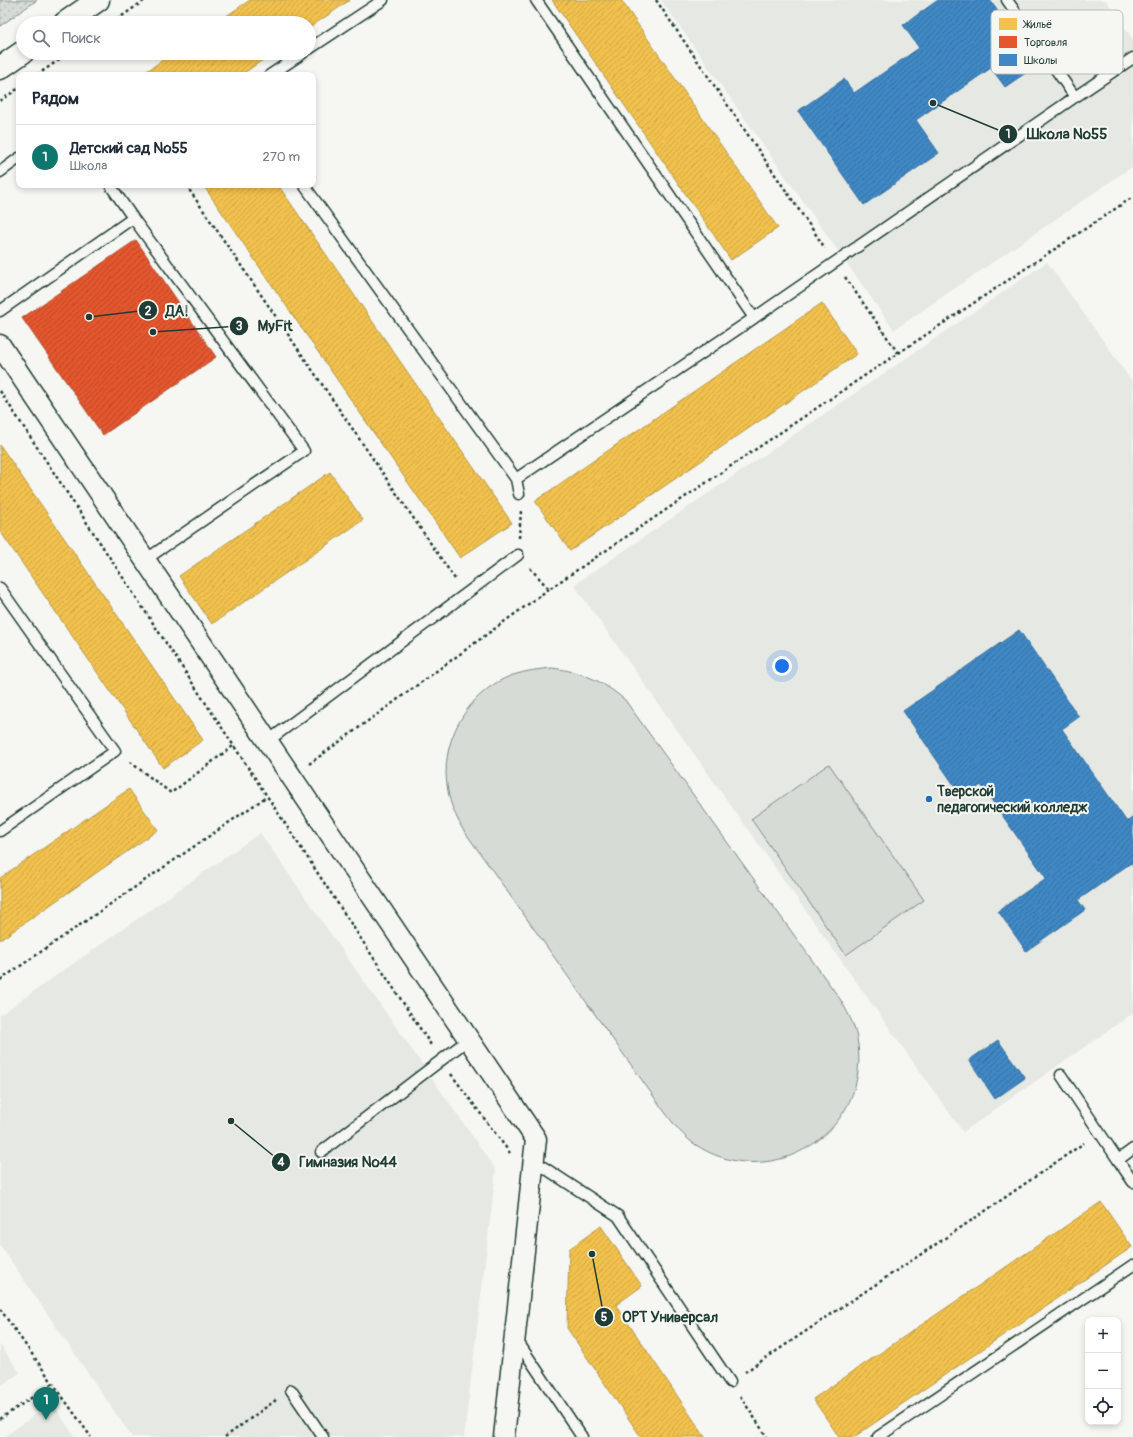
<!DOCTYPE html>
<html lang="ru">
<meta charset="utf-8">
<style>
:root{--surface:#fff;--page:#f6f6f7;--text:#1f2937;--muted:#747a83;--line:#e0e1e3;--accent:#0f766e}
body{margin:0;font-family:Pangolin,sans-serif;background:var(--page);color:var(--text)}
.controls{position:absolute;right:12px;bottom:12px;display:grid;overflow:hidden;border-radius:8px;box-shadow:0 2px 6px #0003}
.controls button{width:36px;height:36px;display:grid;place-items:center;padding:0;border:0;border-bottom:1px solid var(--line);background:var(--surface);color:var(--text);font:20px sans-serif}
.you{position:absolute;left:782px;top:666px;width:14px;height:14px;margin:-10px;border:3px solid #fff;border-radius:50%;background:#1a73e8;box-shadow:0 0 0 6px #1a73e833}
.badge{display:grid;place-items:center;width:26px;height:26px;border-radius:50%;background:var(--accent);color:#fff;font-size:13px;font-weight:700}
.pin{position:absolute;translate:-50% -33px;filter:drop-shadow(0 1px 2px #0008)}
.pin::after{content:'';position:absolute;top:21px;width:14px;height:12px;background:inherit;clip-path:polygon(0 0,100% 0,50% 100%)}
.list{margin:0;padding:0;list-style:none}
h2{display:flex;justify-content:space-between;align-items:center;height:52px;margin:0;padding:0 16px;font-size:17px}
h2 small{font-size:13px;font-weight:400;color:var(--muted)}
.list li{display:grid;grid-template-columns:26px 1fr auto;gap:12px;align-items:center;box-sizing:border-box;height:64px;padding:0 16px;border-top:1px solid var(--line)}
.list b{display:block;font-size:15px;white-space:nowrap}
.list p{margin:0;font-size:13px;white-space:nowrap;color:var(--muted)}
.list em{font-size:13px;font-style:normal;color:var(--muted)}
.icon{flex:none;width:22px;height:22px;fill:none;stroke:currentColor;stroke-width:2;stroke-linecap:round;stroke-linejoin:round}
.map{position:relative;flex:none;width:1133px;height:1437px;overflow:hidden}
.search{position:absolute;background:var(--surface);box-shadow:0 2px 6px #0003;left:16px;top:16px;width:300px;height:44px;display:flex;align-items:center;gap:10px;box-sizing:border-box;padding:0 14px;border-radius:22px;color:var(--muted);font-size:15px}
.panel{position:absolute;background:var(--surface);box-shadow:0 2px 6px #0003;left:16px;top:72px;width:300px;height:116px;border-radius:8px}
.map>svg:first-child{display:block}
.built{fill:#e6e8e4}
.grass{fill:url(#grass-dots);stroke:#7a8c85}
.pitch{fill:#d6dbd6;stroke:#7a8c85}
.homes{fill:url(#homes-hatch);stroke:#b39946}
.shops{fill:url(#shops-hatch);stroke:#a94f30}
.schools{fill:url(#schools-hatch);stroke:#35729a}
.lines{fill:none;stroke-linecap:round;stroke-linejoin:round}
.lane-casing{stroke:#1f3d34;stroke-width:13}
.street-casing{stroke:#1f3d34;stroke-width:23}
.secondary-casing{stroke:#1f3d34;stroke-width:25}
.path{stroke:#1f3d34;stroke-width:2.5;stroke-dasharray:3 3;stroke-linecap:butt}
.lane{stroke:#f6f6f2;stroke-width:10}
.street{stroke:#f6f6f2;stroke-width:20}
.secondary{stroke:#f6f6f2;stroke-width:22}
.poi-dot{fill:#1f6fb2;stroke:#f6f6f2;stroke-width:1.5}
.labels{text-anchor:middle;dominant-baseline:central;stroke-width:4;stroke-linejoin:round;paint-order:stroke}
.poi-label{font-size:14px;font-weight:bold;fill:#1f3d34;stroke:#f6f6f2;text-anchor:start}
.key{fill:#f6f6f2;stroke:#b6beb9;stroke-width:1}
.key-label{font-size:11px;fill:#1f3d34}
.leader{fill:none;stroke:#1f3d34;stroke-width:1.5}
.callout-dot{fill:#1f3d34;stroke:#f6f6f2;stroke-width:1.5}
.mark-label{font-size:12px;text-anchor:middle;font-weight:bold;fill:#fff}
.callout-label{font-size:15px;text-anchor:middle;font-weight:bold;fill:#1f3d34;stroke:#f6f6f2;stroke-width:4;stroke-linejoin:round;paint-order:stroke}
</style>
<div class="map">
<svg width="1133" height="1437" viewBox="0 0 1133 1437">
<defs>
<pattern id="grass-dots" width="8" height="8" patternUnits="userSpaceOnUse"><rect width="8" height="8" fill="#d6dbd6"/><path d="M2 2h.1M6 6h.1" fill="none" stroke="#b7bdb8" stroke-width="1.8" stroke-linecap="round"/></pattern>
<pattern id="homes-hatch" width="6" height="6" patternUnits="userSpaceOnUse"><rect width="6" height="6" fill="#f2c14e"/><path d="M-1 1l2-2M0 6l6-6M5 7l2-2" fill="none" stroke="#cfa745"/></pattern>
<pattern id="shops-hatch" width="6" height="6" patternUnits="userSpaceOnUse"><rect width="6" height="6" fill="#e4572e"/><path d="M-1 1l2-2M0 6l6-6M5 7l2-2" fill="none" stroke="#b84928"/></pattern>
<pattern id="schools-hatch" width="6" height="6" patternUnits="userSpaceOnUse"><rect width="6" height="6" fill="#3f88c5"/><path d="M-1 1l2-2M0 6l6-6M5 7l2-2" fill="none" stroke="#3470a1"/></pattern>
</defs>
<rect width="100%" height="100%" fill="#f6f6f2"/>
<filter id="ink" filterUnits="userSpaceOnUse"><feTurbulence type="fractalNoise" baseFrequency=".025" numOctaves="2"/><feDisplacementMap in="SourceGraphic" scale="8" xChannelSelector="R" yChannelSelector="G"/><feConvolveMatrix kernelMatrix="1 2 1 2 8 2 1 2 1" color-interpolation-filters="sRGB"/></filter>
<g filter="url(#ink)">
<!-- built -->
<path class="built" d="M661 0H1106L1133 40V166L894 330Z
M1047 262 1133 383V1013L963 1132 574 585Z
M260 833 496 1170 464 1437H132L0 1245V1015Z
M0 1345 20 1373 0 1386Z
M52 1403 75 1437H4Z"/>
<!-- grass -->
<path class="grass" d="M0 0H37L0 26Z"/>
<!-- pitch -->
<path class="pitch" d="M552 668C583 672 601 680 625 700L840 999C847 1011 854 1023 857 1038 874 1131 771 1197 693 1143 681 1134 673 1123 664 1111L462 828C456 816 450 804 448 791 438 744 467 691 513 675 526 671 539 669 552 668Z
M829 764 924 900 846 955 751 819Z"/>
<!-- homes -->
<path class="homes" d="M250 0H350L309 28V23H216Z
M552 0H621L778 228 731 260Z
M173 53H273L241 75H141Z
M203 185H278L512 523 460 558Z
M822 303 857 354 570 551 535 501Z
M0 445 203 740 163 768 0 531Z
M330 472 363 520 212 624 179 576Z
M129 789 158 830 0 940V878Z
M1101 1202 1132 1247 854 1437H839L813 1399Z
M601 1226 642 1286 616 1305 705 1437H641L567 1328 569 1249Z"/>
<!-- shops -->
<path class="shops" d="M136 240 216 357 103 435 22 318Z"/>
<!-- schools -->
<path class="schools" d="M938 0H990L1036 66 1005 87 991 68 916 120 939 153 864 205 798 111 844 79 854 93 919 48 903 25Z
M1019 630 1079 717 1062 729 1127 822 1133 817V866L1131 863 1078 900 1085 910 1026 951 998 911 1046 878 981 785 963 798 903 711Z
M998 1040 1025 1078 995 1099 969 1060Z"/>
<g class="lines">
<defs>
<path id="lane" d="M1007 0 1075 97 1133 58
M309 49 383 0
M270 75 303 53
M0 172 19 158
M304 185 516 479 519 494
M133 218 304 451 145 560
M0 311 133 218 110 185
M754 318 1075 97
M516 479 754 318 536 0
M0 588 115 751 0 831
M268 741 518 555
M1061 1075 1118 1160
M1133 1149 1118 1160 1133 1182
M321 1152 469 1039
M534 1161 618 1216 730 1382
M516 1339 582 1437
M291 1390 323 1437
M878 1437 1133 1265"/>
<path id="street" d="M0 345 536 1139 504 1437"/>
<path id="secondary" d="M65 23 98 0
M0 68 23 52"/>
</defs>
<!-- lane casing -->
<use href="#lane" class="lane-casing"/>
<!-- street casing -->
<use href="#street" class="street-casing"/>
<!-- secondary casing -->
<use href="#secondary" class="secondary-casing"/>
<!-- path -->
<path class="path" d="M656 0 825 248
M112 23 145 0
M37 75 69 53
M0 101 19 88
M186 185 455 579
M845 277 898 353
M0 391 431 1045
M519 538 521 511
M530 568 549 589 867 374 1133 197
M130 762 171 793 233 746
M309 764 549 589
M0 980 266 797
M451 1074 510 1153
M0 1309 91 1437
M745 1372 984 1212 1084 1143
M740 1396 767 1437
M0 1419 52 1384
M225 1437 276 1400"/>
<!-- lane -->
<use href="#lane" class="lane"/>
<!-- street -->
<use href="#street" class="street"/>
<!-- secondary -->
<use href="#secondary" class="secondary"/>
</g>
</g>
<!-- markers -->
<circle class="poi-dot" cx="929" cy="799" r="4"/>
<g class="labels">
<!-- poi labels -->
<g class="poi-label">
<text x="937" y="791">Тверской<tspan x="937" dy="16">педагогический колледж</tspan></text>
</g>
</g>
<!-- legend -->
<rect x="991" y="10" width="132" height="64" rx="6" class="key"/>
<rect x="999" y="18" width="18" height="12" fill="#f2c14e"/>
<rect x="999" y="36" width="18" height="12" fill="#e4572e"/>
<rect x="999" y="54" width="18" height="12" fill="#3f88c5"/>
<g class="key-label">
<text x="1024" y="28">Жильё</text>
<text x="1024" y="46">Торговля</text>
<text x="1024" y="64">Школы</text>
</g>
<!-- callouts -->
<path class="leader" d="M933 103L1008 134M89 317L148 310M153 332L239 326M231 1121L281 1162M592 1254L604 1317"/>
<g class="callout-dot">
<circle cx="933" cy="103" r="4"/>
<circle cx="89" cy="317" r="4"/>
<circle cx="153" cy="332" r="4"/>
<circle cx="231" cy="1121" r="4"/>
<circle cx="592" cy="1254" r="4"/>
<circle cx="1008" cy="134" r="10"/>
<circle cx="148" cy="310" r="10"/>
<circle cx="239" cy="326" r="10"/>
<circle cx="281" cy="1162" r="10"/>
<circle cx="604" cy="1317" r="10"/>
</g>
<g class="mark-label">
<text x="1008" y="138">1</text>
<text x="148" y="315">2</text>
<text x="239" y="330">3</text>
<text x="281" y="1166">4</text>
<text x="604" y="1321">5</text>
</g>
<g class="callout-label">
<text x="1067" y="139">Школа №55</text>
<text x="177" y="316">ДА!</text>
<text x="275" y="331">MyFit</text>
<text x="348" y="1167">Гимназия №44</text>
<text x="670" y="1322">ОРТ Универсал</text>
</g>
</svg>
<div class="controls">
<button>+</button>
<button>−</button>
<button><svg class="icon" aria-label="locate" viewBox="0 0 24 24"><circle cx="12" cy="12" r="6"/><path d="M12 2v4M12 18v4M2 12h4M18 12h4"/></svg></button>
</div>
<div class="you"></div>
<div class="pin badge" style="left:46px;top:1420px">1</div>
<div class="search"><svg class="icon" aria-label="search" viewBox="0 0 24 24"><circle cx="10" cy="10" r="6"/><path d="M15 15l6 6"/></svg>Поиск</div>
<section class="panel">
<h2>Рядом<small></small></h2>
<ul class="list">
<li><span class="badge">1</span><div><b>Детский сад №55</b><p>Школа</p></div><em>270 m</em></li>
</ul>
</section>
</div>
